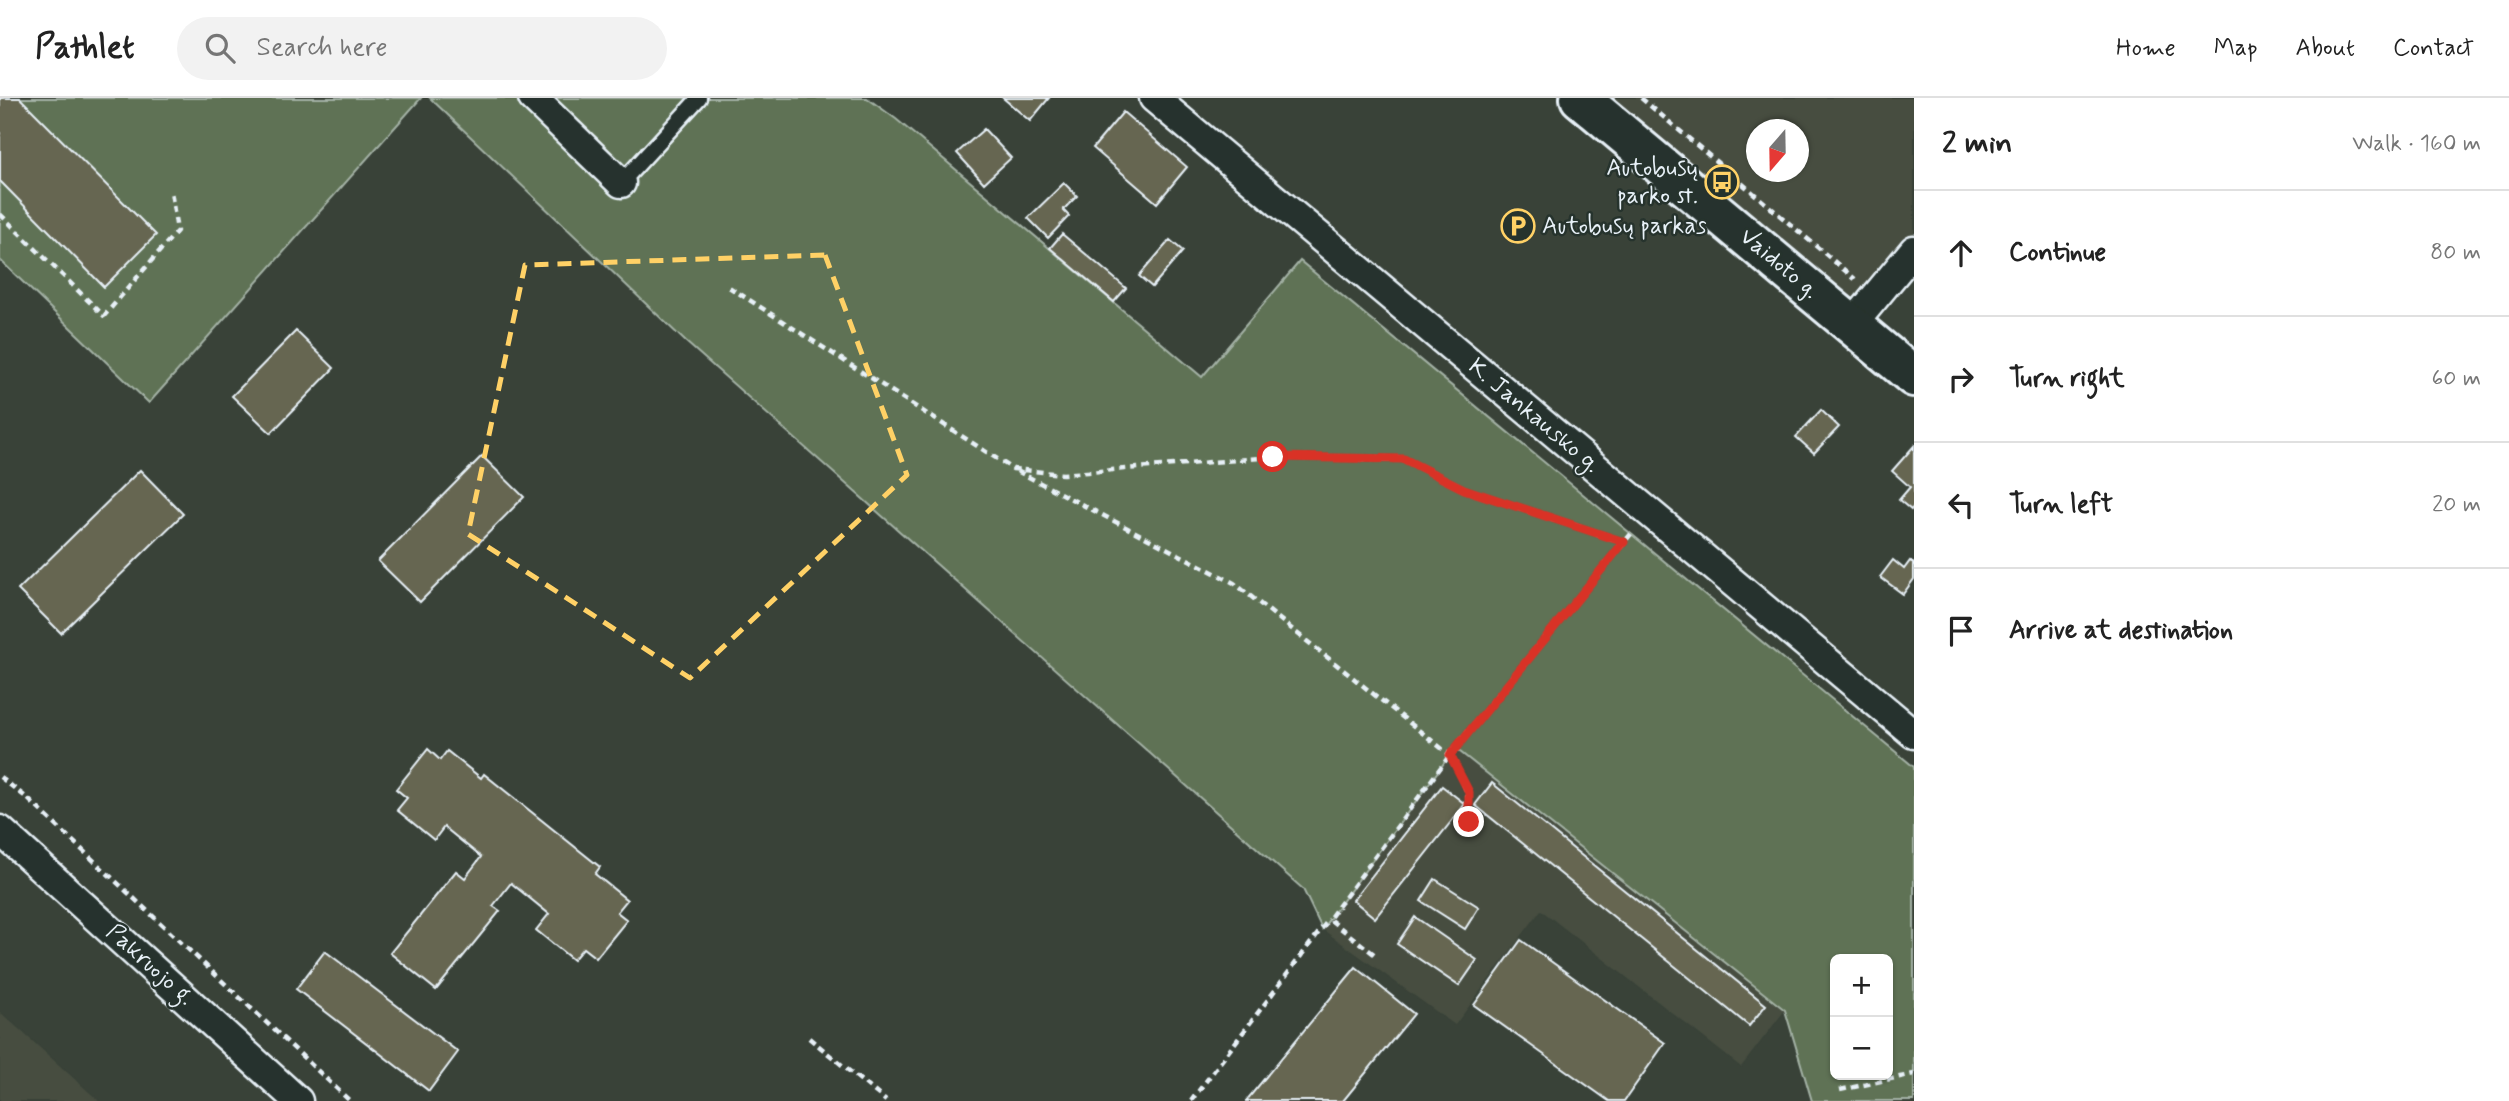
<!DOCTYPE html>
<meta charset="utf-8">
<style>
:root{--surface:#fff;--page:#f2f2f2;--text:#222;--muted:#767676;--line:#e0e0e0}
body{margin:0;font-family:Mynerve,sans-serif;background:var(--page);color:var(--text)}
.controls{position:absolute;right:21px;bottom:21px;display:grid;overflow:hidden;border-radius:10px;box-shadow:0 2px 5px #0004}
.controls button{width:63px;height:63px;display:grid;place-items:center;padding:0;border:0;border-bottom:2px solid var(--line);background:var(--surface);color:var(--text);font:35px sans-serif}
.compass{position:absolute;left:1746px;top:21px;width:63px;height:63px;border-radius:50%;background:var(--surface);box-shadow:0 2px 5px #0004;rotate:200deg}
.stop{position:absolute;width:21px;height:21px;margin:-16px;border:5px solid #d93025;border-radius:50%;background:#fff}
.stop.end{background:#d93025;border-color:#fff;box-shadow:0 2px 7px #0008}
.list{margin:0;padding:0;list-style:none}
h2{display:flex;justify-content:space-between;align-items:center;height:91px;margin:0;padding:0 28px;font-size:30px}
h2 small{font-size:23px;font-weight:400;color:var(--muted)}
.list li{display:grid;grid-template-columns:46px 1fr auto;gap:21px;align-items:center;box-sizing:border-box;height:126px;padding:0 28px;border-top:2px solid var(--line)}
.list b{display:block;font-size:26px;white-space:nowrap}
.list em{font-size:23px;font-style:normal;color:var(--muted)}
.icon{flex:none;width:38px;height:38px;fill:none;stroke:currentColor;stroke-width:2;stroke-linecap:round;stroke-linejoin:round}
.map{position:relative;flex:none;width:1914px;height:1003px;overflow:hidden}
header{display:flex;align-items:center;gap:42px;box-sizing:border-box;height:98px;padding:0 35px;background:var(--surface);border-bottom:2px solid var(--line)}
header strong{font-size:33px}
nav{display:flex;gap:38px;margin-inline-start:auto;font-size:24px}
.search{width:490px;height:63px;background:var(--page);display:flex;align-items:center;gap:18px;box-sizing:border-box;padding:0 24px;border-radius:38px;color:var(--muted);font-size:26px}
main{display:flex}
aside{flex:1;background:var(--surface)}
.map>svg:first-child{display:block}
.built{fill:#464d40;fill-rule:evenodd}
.green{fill:#5f7254;stroke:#a4b2a6;stroke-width:2;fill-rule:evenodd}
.building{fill:#666651;stroke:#e8f1f8;stroke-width:2}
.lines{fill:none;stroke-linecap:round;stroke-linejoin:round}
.lane-casing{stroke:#e8f1f8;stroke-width:19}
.street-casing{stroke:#e8f1f8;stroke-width:33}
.secondary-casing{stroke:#e8f1f8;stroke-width:44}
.path{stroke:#e8f1f8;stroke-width:4.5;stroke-dasharray:7 5;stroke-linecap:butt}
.lane{stroke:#26332d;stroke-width:14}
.street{stroke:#26332d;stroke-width:28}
.secondary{stroke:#26332d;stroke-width:38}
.route{stroke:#d93025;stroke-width:9}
.marked{fill:none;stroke:#ffd166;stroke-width:5;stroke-dasharray:14 9;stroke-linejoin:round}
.labels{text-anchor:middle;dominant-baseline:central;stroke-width:5;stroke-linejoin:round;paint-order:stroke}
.poi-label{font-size:24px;fill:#e8f1f8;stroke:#26332d;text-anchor:end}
.street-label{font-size:24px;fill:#e8f1f8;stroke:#26332d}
</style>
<header>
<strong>Pathlet</strong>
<div class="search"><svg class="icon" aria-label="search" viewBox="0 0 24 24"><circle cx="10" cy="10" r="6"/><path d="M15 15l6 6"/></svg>Search here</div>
<nav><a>Home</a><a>Map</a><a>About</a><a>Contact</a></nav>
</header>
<main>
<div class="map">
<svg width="1914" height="1003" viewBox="0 0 1914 1003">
<rect width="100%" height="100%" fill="#394238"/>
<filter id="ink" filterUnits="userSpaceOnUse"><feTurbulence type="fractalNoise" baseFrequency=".0143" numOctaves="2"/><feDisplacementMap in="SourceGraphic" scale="14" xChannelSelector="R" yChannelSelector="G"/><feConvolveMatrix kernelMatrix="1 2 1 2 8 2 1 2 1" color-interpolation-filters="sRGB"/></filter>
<g filter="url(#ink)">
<!-- built -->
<path class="built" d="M1580 0H1914V152L1852 227ZM1756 32H1798V74H1756Z
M1455 650 1785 912 1741 969 1541 812 1455 927 1322 831Z
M0 914 99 1003H0Z"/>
<!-- green -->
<path class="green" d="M0 0H421L149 305 0 162Z
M430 0H867L896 21 1202 279 1300 163 1914 669V1003H1812L1785 912 1455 650 1322 831 1303 791 686 244ZM1835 861H1888V977H1835Z"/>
<!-- building -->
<path class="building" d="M0 0H20L156 137 104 189 0 83Z
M1003 0H1049L1030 23Z
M1123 14 1187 69 1157 105 1093 50Z
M984 31 1011 60 984 85 957 55Z
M1064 85 1077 98 1063 112 1069 118 1048 140 1028 120Z
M1062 136 1126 190 1114 204 1050 150Z
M1170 142 1183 153 1152 189 1139 178Z
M296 233 334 270 271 335 232 298Z
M1821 312 1839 329 1814 355 1796 339Z
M1914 348V408L1911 412 1899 402 1910 389 1892 373Z
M482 358 524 399 420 504 378 463Z
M140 372 183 416 61 535 18 492Z
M1893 462 1904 471 1910 463 1914 466V481L1903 496 1880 479Z
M428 651 440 662 447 653 481 680 484 676 600 769 595 776 627 802 617 814 627 822 596 860 583 850 573 862 536 832 549 816 511 785 493 808 500 813 436 892 390 855 456 773 465 780 481 759 444 729 434 742 397 712 407 700 396 691Z
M1492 685 1766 907 1749 928 1475 707Z
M1442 688 1465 706 1375 820 1353 802Z
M1435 781 1479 809 1465 831 1421 803Z
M1415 819 1477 862 1459 888 1397 846Z
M1521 842 1665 945 1624 1003H1609L1474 907Z
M325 853 458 954 429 993 296 891Z
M1356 869 1414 916 1343 1003H1246Z"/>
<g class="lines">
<defs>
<path id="lane" d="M621 85 699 0"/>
<path id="street" d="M533 0 621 85
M1154 0 1914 636
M1852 227 1914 152
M0 732 298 1003"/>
<path id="secondary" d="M1580 0 1914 279"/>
</defs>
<!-- lane casing -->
<use href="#lane" class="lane-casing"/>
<!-- street casing -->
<use href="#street" class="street-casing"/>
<!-- secondary casing -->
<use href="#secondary" class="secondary-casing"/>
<!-- path -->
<path class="path" d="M1641 0 1855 181
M0 116 104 218 177 133 171 93
M729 189 1013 371 1063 376 1273 359 1404 361 1464 391 1624 444
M1017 373 1234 485 1450 657C1466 689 1479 707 1459 741
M0 679 27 700 350 1003
M1374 856 1329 821 1455 650 1631 436
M809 940 886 1003
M1840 992 1914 976
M1191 1003 1329 821"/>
<!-- lane -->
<use href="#lane" class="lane"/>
<!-- street -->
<use href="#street" class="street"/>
<!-- secondary -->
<use href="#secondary" class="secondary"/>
</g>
</g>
<g class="lines" filter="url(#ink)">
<!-- route -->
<path class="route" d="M1273 359 1404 361 1464 391 1624 444 1450 657 1469 694V724"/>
</g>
<!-- marked area -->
<path class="marked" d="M825 157 907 377 690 580 468 436 525 167Z"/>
<!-- icons -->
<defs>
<symbol id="bus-ring" viewBox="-11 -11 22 22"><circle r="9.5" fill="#26332d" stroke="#ffd166" stroke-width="1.5"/><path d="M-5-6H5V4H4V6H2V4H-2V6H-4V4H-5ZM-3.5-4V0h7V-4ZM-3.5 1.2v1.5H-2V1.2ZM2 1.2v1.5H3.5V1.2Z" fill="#ffd166"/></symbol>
<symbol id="parking-ring" viewBox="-11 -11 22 22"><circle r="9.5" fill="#26332d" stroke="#ffd166" stroke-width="1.5"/><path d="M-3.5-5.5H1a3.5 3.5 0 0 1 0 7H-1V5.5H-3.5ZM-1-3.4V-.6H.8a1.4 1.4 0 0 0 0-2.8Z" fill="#ffd166"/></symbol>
</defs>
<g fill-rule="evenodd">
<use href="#bus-ring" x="1703" y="65" width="38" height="38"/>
<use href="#parking-ring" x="1499" y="109" width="38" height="38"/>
</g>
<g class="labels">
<!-- poi labels -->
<g class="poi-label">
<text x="1698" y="70">Autobusų<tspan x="1698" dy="28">parko st.</tspan></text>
<text x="1542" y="128" text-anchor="start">Autobusų parkas</text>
</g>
<!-- street labels -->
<g class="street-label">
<text transform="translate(1779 166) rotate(40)">Vaidoto g.</text>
<text transform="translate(1534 318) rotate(40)">K. Jankausko g.</text>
<text transform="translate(150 867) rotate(42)">Pakruojo g.</text>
</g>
</g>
</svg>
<div class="controls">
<button>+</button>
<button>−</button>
</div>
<svg class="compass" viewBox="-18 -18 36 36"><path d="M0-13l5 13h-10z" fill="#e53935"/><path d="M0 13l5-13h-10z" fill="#767676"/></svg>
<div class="stop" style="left:1273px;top:359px"></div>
<div class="stop end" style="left:1469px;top:724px"></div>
</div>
<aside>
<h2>2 min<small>Walk · 160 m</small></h2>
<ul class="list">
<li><svg class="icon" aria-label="ahead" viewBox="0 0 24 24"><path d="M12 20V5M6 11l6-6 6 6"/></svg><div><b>Continue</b></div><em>80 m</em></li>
<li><svg class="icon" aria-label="right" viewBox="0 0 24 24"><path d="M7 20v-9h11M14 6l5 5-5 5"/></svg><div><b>Turn right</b></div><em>60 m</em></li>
<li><svg class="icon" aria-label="left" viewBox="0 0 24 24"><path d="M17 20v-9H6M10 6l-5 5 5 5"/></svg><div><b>Turn left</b></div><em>20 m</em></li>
<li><svg class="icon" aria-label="arrive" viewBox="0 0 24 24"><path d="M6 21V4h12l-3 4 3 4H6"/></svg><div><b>Arrive at destination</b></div></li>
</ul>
</aside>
</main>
